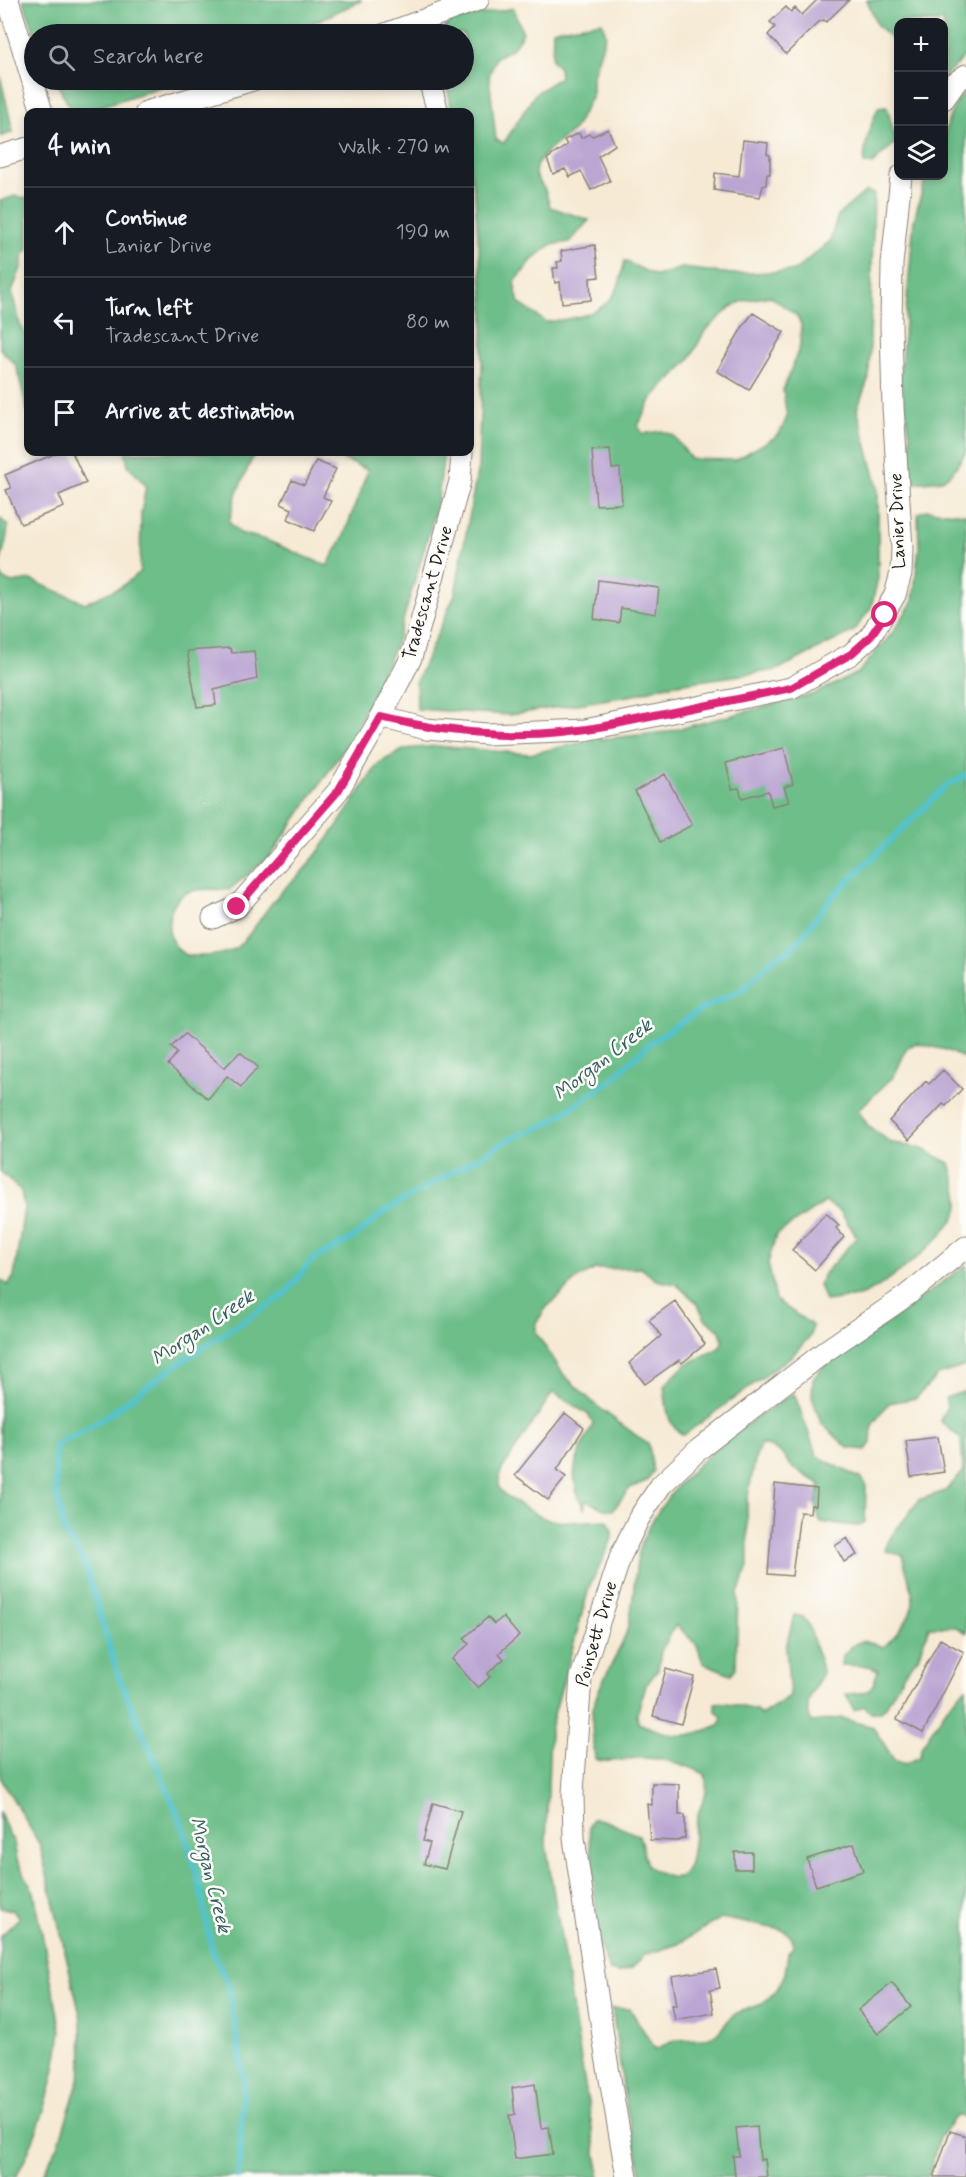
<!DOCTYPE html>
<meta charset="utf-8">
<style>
:root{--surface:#171b24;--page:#20242c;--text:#f1f3f6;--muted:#9ea1a6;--line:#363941}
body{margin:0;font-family:Mynerve,sans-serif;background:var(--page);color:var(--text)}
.controls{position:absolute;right:18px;top:18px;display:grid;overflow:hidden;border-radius:12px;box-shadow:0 3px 9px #0003}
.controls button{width:54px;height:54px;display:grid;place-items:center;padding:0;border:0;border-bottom:2px solid var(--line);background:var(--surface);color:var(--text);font:30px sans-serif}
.stop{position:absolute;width:18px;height:18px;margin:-14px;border:4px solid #db2777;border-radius:50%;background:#fff}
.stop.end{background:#db2777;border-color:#fff;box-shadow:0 2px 6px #0008}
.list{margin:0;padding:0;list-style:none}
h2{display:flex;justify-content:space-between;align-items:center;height:78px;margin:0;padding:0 24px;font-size:26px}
h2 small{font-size:20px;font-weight:400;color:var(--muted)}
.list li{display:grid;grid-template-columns:39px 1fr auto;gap:18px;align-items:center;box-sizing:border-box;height:90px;padding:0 24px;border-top:2px solid var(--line)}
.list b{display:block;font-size:22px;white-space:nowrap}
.list p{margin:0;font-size:20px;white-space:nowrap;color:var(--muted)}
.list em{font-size:20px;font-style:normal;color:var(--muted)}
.icon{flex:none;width:33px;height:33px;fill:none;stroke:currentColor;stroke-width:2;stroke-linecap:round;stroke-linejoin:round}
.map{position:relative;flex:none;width:966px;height:2177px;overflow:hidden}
.search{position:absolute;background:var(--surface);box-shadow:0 3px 9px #0003;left:24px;top:24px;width:450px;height:66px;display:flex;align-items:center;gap:15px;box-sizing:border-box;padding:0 21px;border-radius:33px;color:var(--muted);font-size:22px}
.panel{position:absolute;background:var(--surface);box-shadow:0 3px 9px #0003;left:24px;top:108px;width:450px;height:348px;border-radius:12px}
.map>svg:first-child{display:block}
.forest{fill:#6dbe89;stroke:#446d52;stroke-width:1.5;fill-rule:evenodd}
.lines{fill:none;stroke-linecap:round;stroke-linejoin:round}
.stream{stroke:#55c3ca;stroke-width:6}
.building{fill:#bba6d3}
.minor-casing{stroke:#898378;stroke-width:23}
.minor{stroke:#fff;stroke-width:21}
.route{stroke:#db2777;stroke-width:8}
.labels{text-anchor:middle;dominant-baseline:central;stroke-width:5;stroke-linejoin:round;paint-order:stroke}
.street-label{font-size:18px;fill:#1c1c1c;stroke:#fdfcf7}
.water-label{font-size:20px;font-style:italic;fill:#335f62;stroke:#fdfcf7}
</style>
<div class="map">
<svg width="966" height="2177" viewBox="0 0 966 2177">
<rect width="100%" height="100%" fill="#fdfcf7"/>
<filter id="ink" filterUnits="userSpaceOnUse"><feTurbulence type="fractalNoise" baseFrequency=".0167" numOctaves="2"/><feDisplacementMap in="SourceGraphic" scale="12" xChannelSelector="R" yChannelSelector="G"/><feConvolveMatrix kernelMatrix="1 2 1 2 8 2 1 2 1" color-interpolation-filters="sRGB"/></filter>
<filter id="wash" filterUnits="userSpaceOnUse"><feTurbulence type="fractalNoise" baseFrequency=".008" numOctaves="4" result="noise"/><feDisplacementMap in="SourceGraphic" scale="24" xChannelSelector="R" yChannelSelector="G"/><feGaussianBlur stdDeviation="1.35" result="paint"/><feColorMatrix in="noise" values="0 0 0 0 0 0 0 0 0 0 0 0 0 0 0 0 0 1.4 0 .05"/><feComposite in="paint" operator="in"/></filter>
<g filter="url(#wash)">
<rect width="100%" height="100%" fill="#f6ead4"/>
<!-- forest -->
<path class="forest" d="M23 0H362L290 34H35Z
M867 0H966V55L944 77V22H898V45L877 25Z
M513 8 523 33 512 49 496 57 489 76 496 140 504 143 535 94 560 77 559 68 552 60 553 30 602 22 606 34 592 78V95L574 130 547 151 536 166 535 175 545 190 550 207 589 220 570 242 551 245 532 260 514 283 519 303 546 322C571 319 604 316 617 289 621 281 622 270 625 261L656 276 682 268 731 274 794 271 830 241 838 215 866 191 874 194 869 377 857 409 878 488V578L871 608 854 631 777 670 663 686 634 695 509 715 417 709 416 682 455 594 478 467 484 312 475 197 470 169V112H452L446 80H464V34H440L450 21ZM770 296 796 315 801 324 800 346 783 390 787 417 782 429 774 438 735 460 691 459 673 435 662 431 643 434 638 426 652 398 689 360 705 331 731 307 743 301Z
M0 75 13 132 0 137Z
M55 80H181L84 112 72 111Z
M966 90V452L952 473 942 480 914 483 910 466V435L900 379 914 220 926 176H944C944 143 942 116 966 90Z
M887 107 896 142 872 164H864C864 144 870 127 878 108Z
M15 196 28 199V249L22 256V265L12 292 20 325 28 338V412L16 365 0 349V201Z
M125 452H255L236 495 229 522 240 533 266 540 327 566 343 538 368 470 326 452H444L437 506 396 644 353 736 271 855 229 890C214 890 193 886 180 897 161 914 166 957 196 956 207 956 226 955 236 948 253 934 262 914 276 898 283 888 294 881 302 872 331 839 354 799 379 763L405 749 437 746 530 754 592 740 666 732 814 694 858 673 893 632 913 601 919 547 918 513 927 510 966 514V1059L946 1050 916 1043 907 1048 894 1076 858 1110 868 1126 892 1143 920 1148 950 1163C953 1176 960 1192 959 1205 959 1228 884 1288 862 1295 850 1298 837 1299 825 1301L819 1285 823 1275 857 1237 840 1211 825 1202 776 1235 768 1263 776 1300 812 1325 811 1335 793 1355 684 1435C665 1426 667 1404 664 1386L685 1365 719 1348 723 1340 720 1331 705 1319 697 1303 676 1284 656 1280 641 1268 595 1269 577 1279 546 1308 536 1323V1333L564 1375 597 1406 649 1445 653 1471 647 1481 630 1488 613 1510 604 1509 586 1500 584 1509C565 1471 577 1459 593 1424L589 1415 553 1392 501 1471C500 1477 497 1484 500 1489 504 1497 542 1519 551 1520 570 1523 589 1521 607 1520L612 1528V1539L589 1588 550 1729 546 1845 600 2177H41L58 2146 82 2070 81 2019 40 1845 0 1777V1279L8 1285 14 1277 24 1208 21 1191 0 1171V572L3 579 12 583 31 580 85 603 121 587 140 572 141 514 146 486 128 465Z
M0 518 8 526C7 541 3 550 0 565Z
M966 1265V1366L938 1375 916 1398 889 1403 872 1425 871 1443 866 1450 848 1448 821 1423 812 1397 813 1379 824 1365 846 1353Z
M966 1391V1633L956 1627H929L918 1657 904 1674 886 1706 880 1712H871L864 1706 854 1710 846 1694C870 1693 871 1693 878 1670L869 1666 841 1665 842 1656C859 1639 860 1638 883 1647 894 1639 913 1615 913 1601 913 1587 905 1569 902 1555L885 1551C889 1532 909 1518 918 1500L945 1491 963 1472 961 1439 940 1421 947 1406 945 1398Z
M794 1393 817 1456 860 1478 866 1484 865 1522 857 1526 820 1522 816 1505 820 1484 793 1468 779 1451 761 1444 756 1456 747 1500 748 1566 738 1593 736 1668 731 1674 703 1663 697 1645 676 1625 661 1651 658 1670 646 1685 637 1714 638 1723C675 1737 682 1741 719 1725L722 1717 716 1711 715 1703C729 1700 740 1709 755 1709L761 1715 790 1696 786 1647 794 1615 803 1617 809 1625 823 1673C814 1690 801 1703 812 1722L841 1718 873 1727 894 1760 905 1764 920 1757 921 1747 950 1703 966 1688V1812L964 1824 966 1851V2117L956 2116 939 2138 928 2177H642L625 2101 612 2008 630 2009 655 2049 676 2040 703 2039 716 2035 734 2014 762 2004 776 1991 785 1974 788 1953 793 1947 792 1937 783 1930 721 1918 678 1944 644 1955 631 1969 618 1973 610 1971 599 1945 589 1827 592 1819C608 1818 623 1831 639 1835L647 1866C699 1901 689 1848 697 1818 701 1800 710 1797 705 1774 685 1764 661 1757 637 1758 623 1759 609 1764 595 1759 594 1744 590 1725 593 1709 599 1680 619 1657 627 1630 636 1601 632 1568 643 1540 668 1478 740 1427 794 1393Z
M0 1812 9 1835 14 1842 17 1860 34 1892 61 2031C55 2081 40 2132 16 2177H0V1937L19 1918 14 1911 0 1907Z"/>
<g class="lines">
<!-- stream -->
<path class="stream" d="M238 2177 244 2080 228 1984 212 1950 200 1887 184 1829 118 1675 84 1562 64 1530 56 1490 55 1444 80 1433 107 1416 172 1368 285 1294 312 1260 353 1238 384 1212 506 1141 549 1123 610 1081 650 1043 700 1010 743 989 773 959 792 949 832 897 946 786 966 775"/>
</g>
<g id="blocks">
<!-- building -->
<path class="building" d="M817 0H849L826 22 824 20 819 22 786 54 768 35 775 27 770 22 786 7 791 12 795 8 802 15Z
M608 129 615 145 598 156 610 181 591 190 581 171 570 177 565 169 553 174 547 159 567 145 564 140 579 133 581 138 589 134 593 136Z
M743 140 768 143 767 154 770 155V174H767L766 185 763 186 760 197 714 190 715 173 739 176Z
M595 245 599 277 590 278 591 300 562 303 560 282 555 283 553 268H558L557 262 562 261 561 251Z
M753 313 784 332 749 390 717 371 743 326Z
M610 449 612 469 620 468 622 504 596 505 592 450Z
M59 452H72L86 483 59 495 64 507 21 524 6 490 11 488 5 475Z
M316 461 336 469 323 497 331 501 314 531 288 519 292 509 281 504 292 480 304 485Z
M598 580 659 588 656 614 621 608 619 623 594 619Z
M230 648 232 653 254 651 257 679 214 690 216 705 197 707 187 651Z
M784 748 793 784 784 787 789 802 772 806 768 791 742 798 739 788 732 789 726 763Z
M665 774 692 825 660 842 635 791Z
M185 1034 224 1068 240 1052 258 1067 241 1087 227 1076 208 1099 168 1065 177 1053 171 1047Z
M943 1070 962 1089 946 1106 943 1104 909 1140 889 1121 926 1081 929 1084Z
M826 1213 839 1225 836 1228 844 1237 815 1270 792 1250Z
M675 1301 705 1344 682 1363 679 1360 645 1384 629 1363 661 1336 649 1320Z
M565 1413 584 1428 557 1470 566 1477 548 1500 515 1475Z
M938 1437 944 1472 911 1477 906 1441Z
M775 1484 817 1489 816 1506 811 1505 810 1513 800 1512 792 1576 768 1574Z
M847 1538 857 1555 844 1562 835 1546Z
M488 1617 494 1624 503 1617 519 1636 499 1653 504 1659 487 1674 490 1677 478 1688 452 1659 469 1644 464 1638Z
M940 1639 964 1652 923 1733 897 1719Z
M666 1669 694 1677 681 1724 653 1716Z
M652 1783 679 1784V1815H685V1838L678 1841 650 1840 647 1804 652 1805Z
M433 1803 461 1811 445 1869 424 1864 430 1843 423 1841Z
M854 1844 863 1871 816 1886 807 1859Z
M735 1852H752V1869H735Z
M716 1969 720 1988 710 1990 714 2013 675 2020 672 2005H677L672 1976Z
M892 1983 911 2007 878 2034 858 2010Z
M535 2084 541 2128 549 2127 553 2154 515 2159 509 2115H515L512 2088Z
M757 2126 760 2160 765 2159 767 2177H735L733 2156H739L736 2128Z
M950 2131 966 2136V2177H934Z"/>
</g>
</g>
<g filter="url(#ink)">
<use href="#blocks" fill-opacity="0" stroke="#898378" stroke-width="1.5"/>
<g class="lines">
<defs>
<path id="minor" d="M8 0 42 112
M385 34 478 0
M429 80 438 112
M944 99 956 82 966 75
M146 112 253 80
M0 156 28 148
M381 717 426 729 487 734 585 730 791 688 851 654 870 637 895 595 901 573 902 549 893 407 891 325 892 264 901 176
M213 918 237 907 338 791 381 717 411 658 460 481 462 452
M627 2177 606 2056 574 1838 573 1793 581 1677 621 1555 639 1518 661 1485 698 1450 827 1350 906 1296 966 1247"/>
</defs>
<!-- minor casing -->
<use href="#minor" class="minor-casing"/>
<!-- minor -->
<use href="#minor" class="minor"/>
</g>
</g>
<g class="lines" filter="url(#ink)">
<!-- route -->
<path class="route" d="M237 907 338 791 381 717C456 736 536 740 611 725L791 688 851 654 870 637 885 615"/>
</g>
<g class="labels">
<!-- street labels -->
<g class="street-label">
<text transform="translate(898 521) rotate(-92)">Lanier Drive</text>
<text transform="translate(428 593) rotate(-74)">Tradescant Drive</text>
<text transform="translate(597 1634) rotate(-74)">Poinsett Drive</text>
</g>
<!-- water labels -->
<g class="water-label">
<text transform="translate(603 1060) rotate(-38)">Morgan Creek</text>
<text transform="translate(203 1328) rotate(-34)">Morgan Creek</text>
<text transform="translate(210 1875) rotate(76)">Morgan Creek</text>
</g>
</g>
</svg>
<div class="controls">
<button>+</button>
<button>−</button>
<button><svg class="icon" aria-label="layers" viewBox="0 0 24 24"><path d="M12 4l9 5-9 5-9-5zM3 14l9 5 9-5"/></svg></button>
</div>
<div class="stop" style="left:885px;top:615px"></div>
<div class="stop end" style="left:237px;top:907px"></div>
<div class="search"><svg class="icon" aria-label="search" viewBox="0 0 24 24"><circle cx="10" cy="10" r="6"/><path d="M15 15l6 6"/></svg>Search here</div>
<section class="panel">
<h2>4 min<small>Walk · 270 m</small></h2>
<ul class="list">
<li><svg class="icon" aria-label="ahead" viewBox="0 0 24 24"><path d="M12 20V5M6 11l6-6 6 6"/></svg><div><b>Continue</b><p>Lanier Drive</p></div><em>190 m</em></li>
<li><svg class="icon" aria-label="left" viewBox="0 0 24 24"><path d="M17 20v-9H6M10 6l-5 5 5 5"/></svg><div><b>Turn left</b><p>Tradescant Drive</p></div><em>80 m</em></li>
<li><svg class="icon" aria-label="arrive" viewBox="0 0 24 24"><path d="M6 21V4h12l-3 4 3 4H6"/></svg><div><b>Arrive at destination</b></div></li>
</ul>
</section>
</div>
